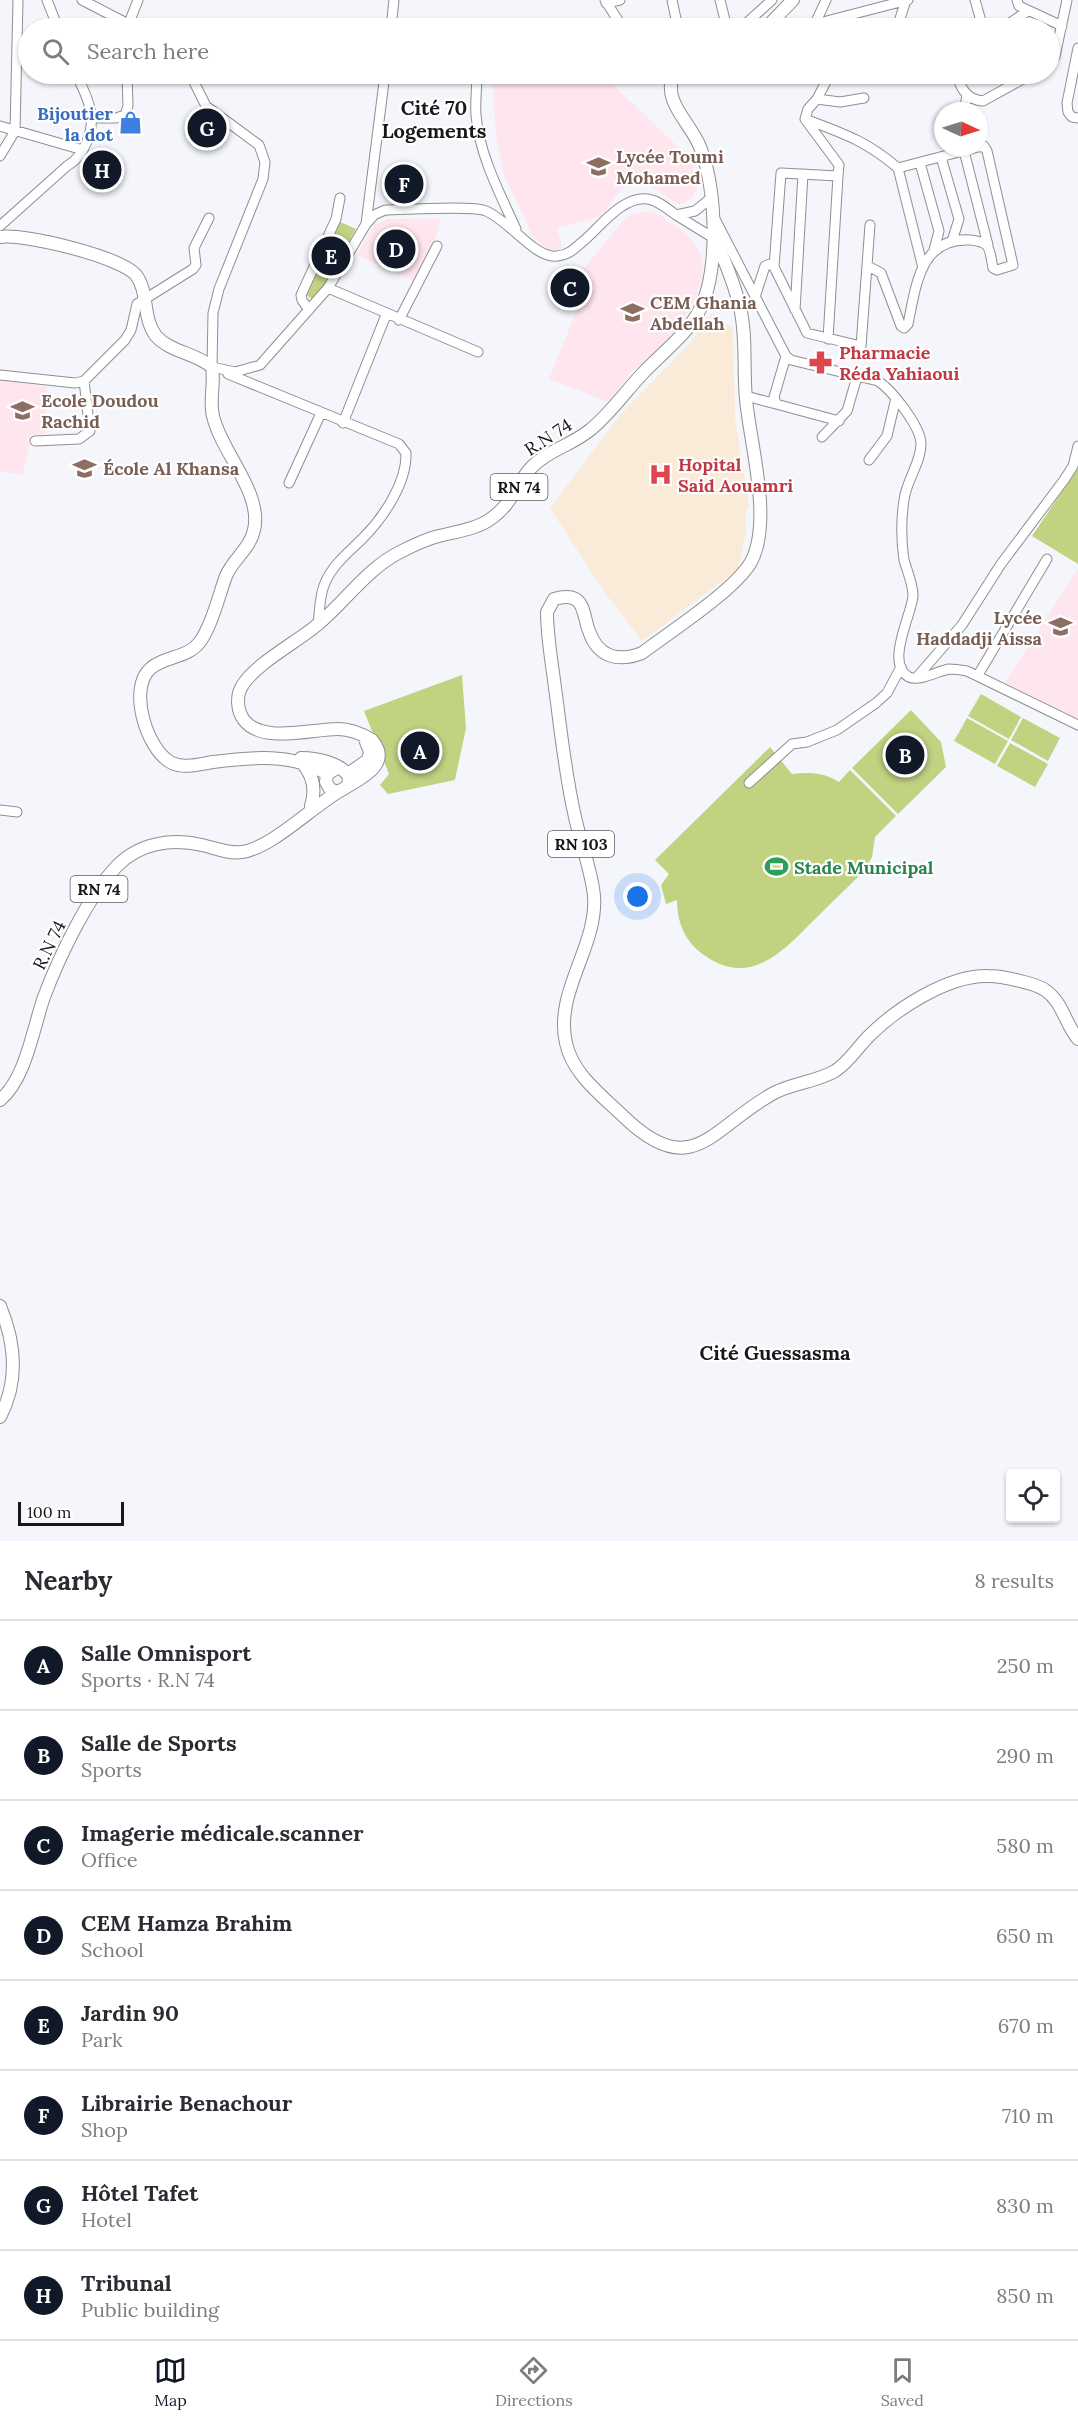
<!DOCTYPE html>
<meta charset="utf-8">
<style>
:root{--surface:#fff;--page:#f2f2f3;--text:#2b2b33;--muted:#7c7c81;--line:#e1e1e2;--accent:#111827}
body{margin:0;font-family:Lora,serif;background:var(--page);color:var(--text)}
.controls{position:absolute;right:18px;bottom:18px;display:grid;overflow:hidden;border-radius:6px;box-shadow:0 2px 4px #0004}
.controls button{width:54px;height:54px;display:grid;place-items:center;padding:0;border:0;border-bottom:2px solid var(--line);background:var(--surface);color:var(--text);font:30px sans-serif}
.compass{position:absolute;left:934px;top:102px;width:54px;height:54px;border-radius:50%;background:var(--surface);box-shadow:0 2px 4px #0004;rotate:94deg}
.scale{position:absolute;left:18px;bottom:15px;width:106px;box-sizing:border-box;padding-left:6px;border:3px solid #171819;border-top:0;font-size:16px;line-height:21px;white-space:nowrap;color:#171819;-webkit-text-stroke:4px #fff;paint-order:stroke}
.you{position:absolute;left:638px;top:897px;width:21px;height:21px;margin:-15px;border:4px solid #fff;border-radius:50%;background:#1a73e8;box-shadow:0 0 0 9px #1a73e833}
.badge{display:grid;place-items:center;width:39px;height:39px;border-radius:50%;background:var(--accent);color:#fff;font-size:20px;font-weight:700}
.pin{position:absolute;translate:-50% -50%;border:3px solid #fff;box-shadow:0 2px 6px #0006}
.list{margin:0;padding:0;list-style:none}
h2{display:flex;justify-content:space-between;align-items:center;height:78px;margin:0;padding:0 24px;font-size:26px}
h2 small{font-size:20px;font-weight:400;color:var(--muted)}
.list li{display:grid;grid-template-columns:39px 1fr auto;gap:18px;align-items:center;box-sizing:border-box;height:90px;padding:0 24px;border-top:2px solid var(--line)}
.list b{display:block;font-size:22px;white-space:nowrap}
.list p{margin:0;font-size:20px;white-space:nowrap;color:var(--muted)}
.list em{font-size:20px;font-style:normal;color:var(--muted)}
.icon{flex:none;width:33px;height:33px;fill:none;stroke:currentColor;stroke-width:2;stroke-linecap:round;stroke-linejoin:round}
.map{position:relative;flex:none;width:1078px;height:1541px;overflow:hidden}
.search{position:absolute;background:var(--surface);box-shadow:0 2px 4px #0004;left:18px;right:18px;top:18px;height:66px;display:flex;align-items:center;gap:15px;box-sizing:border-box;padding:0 21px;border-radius:33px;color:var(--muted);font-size:22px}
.sheet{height:798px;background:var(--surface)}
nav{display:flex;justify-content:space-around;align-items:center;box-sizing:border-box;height:84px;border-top:2px solid var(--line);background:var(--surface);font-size:16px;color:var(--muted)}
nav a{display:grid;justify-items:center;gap:3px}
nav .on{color:var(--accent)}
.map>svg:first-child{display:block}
.education{fill:#fee5ee}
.medical{fill:#faead8}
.green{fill:#c1d281}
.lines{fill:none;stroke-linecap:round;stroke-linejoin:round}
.minor-casing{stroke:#8e8f93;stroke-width:11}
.major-casing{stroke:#8e8f93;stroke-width:14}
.minor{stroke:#fff;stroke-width:9}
.major{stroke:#fff;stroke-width:12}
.labels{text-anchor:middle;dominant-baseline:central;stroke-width:4.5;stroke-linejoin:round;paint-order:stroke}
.shield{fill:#fff;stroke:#5d5d5e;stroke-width:1.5}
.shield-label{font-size:16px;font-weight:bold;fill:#171819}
.shop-label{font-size:18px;font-weight:bold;fill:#366cbe;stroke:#fff;text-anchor:end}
.education-label{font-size:18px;font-weight:bold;fill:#785e54;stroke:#fff;text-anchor:start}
.health-label{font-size:18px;font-weight:bold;fill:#be3a42;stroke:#fff;text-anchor:start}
.street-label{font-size:18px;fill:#171819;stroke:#fff}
.leisure-label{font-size:18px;font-weight:bold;fill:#27864d;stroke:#fff;text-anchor:start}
.neighbourhood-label{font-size:20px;font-weight:bold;fill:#171819;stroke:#fff}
</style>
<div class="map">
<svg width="1078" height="1541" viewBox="0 0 1078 1541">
<rect width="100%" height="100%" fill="#f5f6fb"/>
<!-- education -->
<path class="education" d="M537 74H602L678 147 691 157 697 187 693 197 679 205 650 185 630 184 620 190 602 216 557 228 563 251 547 249 533 237 504 175 496 136 493 85Z
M646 211 660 215 689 236 697 247 703 261 701 280 694 302 681 323 663 344 630 374 609 402 549 379 586 287 578 276 627 216Z
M388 219H441L434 243 414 281 357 255 374 225Z
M0 380 47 387 45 434 31 435 23 475 0 471Z
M1078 569V719L1004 684Z"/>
<!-- medical -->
<path class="medical" d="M710 314 733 328 735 418 749 505 745 516 746 531 738 569 642 641 605 593 550 508 620 415 692 341Z"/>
<!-- green -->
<path class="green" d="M338 221 356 229 324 287 312 299 305 294Z
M1078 468V564L1032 536Z
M462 675 466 728 455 780 388 794 380 785 389 774 364 711Z
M981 694 1021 717 1009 739 968 716Z
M911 710 941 742 946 767 898 814 852 768Z
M967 718 1008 741 995 764 954 741Z
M1023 718 1060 738 1048 761 1011 740Z
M1010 743 1048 764 1035 787 997 766Z
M770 747 792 774C809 772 824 772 839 782L850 770 896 816 875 837 872 857 865 870C848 887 830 904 813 921 782 952 750 988 704 955 685 942 677 922 677 900L666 904 661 885 669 874 655 860Z"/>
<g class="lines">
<defs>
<path id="minor" d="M47 0 58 28
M82 0 136 28
M605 0 623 28
M672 0 678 28
M720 0 727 28
M975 0 983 28
M1017 0 1019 6 1062 26
M606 3 620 0
M815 24 908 0
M127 28 138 0
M391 28 394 0
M741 28 772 0
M813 28 826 0
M897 28 906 0
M1002 28 1028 11
M1078 48 1067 103 1068 112 1072 117 1078 118
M1050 63 1055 56 1067 0
M190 74 206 106 259 145 265 162 263 179 219 289 213 313 212 367
M477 74C477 87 475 101 476 115 479 154 500 194 516 229
M815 74H832
M830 74 817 99 840 102 864 98
M957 74C960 88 967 100 983 101L1032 74
M817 99 808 109 805 119 839 165 838 176
M964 111 967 95
M91 118H116L125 115 128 106 127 74
M805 119C845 134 866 141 898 168
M0 126 83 150
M963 147 988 245
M0 156 15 131 18 0
M941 157 959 219 952 241
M920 163 939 231 934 250
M711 198 695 211 676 215 715 239
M715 219 786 356 791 360 878 381C892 390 921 427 921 444 921 463 906 481 904 500 901 520 901 540 904 560 907 571 913 584 913 595 913 612 884 664 909 677 919 682 938 671 949 669 955 669 961 670 967 671L1078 725
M366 224 385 74
M0 226 67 166C85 156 95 129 90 109 88 97 81 85 76 74
M868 266 881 273 901 326 904 328 908 324C916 286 920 237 970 240 992 242 989 249 993 268L997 270 1013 265 987 151 984 146 979 147
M774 267 781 173 838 176 828 339
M923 268 898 168 978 147
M328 288 478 352
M755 297 765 266 770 264 774 267 807 333 861 346 870 225
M309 310 302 300 301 295 336 219 340 198
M795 310 803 174
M399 320 437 246
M786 356 774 397 776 404 839 421
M212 367 235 372 260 365 328 288 366 224 374 215 385 210C404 210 473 205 486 211 510 221 535 259 557 256 568 255 573 250 581 243 599 229 622 195 648 199 659 201 668 209 676 215
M228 374 399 444 406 453C407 482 384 517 363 538 349 552 333 564 325 583 319 596 320 611 318 624
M0 375 75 383 84 381 125 340 131 330 137 304 193 269 196 265 194 248 209 218
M746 396 776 404
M343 423 386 315
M822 437 847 411 857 377
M35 441 79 439 90 431 84 381
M869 460 887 436 896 398
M289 483 321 413
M978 675 1047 559
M917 677 962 625 1001 564 1064 480 1073 466 1078 446
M749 783 792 744 807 742 837 730 876 703 887 693 901 667
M0 810 17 812"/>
<path id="major" d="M766 28 793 0
M0 237C24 233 121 257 136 275 149 292 142 318 156 336 170 352 196 353 212 367 215 383 209 400 213 416 221 452 263 493 254 530 250 549 233 559 226 576 219 595 211 628 199 643 187 658 165 656 151 668 127 688 147 751 172 763 184 769 200 764 213 762 252 757 293 753 327 774
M715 239C725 261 734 283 740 307 747 338 743 368 746 399 750 444 773 521 751 562 735 590 670 632 642 653 619 662 598 658 589 631 585 622 585 607 577 600 570 595 561 597 554 599L547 612C547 637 552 663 555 688 561 731 565 774 575 817 580 841 592 872 594 896 598 946 554 992 566 1043 572 1073 601 1095 622 1115 693 1185 712 1126 774 1093 793 1083 816 1082 835 1071 848 1063 858 1047 869 1036 896 1009 948 975 988 976 998 976 1009 978 1020 981 1028 983 1038 985 1045 990 1063 1002 1065 1024 1078 1039
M301 758C317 758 343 763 349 778L348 786 338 792 330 789 326 782 327 774 337 768
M302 763C314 776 316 790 311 806
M348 774 368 760 370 752 366 742
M348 786C365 776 391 763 372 740 362 734 349 729 338 729 312 729 262 744 244 720 237 711 236 696 242 686 255 664 297 642 317 625 346 601 367 568 402 551 412 546 424 540 435 537 453 532 474 530 489 520 512 505 514 487 530 469 546 451 572 445 590 430 610 414 625 392 643 373 661 354 685 336 698 313 720 274 717 188 700 147 691 123 661 101 674 74
M0 1100C26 1079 33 1028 44 997 59 957 88 896 117 866 139 843 172 838 202 845 215 848 228 854 242 852 271 848 311 808 338 792
M0 1306C15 1342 19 1381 0 1417"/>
</defs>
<!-- minor casing -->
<use href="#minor" class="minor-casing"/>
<!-- major casing -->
<use href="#major" class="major-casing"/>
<!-- minor -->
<use href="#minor" class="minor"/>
<!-- major -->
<use href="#major" class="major"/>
</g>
<!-- icons -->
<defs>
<symbol id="shop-bare" viewBox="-9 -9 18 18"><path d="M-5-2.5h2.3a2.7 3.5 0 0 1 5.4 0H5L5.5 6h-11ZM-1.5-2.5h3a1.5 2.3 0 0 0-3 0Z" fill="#3f7fe0" stroke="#fff" stroke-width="2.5" paint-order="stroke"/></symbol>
<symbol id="school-bare" viewBox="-9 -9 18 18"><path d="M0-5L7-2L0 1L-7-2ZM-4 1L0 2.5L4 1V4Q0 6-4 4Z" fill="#8d6e63" stroke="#fff" stroke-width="2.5" paint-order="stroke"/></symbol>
<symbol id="pharmacy-bare" viewBox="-9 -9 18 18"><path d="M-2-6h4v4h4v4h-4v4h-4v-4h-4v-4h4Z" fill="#e0444e" stroke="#fff" stroke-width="2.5" paint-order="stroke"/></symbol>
<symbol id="hospital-bare" viewBox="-9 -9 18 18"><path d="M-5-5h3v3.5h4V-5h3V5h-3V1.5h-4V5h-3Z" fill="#e0444e" stroke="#fff" stroke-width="2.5" paint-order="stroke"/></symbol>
<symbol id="stadium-bare" viewBox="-9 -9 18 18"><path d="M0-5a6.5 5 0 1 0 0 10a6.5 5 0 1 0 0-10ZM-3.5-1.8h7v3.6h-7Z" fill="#2e9e5b" stroke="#fff" stroke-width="2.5" paint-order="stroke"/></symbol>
</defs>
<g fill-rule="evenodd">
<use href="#shop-bare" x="114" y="106" width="33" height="33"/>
<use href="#school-bare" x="582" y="150" width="33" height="33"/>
<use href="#school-bare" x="616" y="296" width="33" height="33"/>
<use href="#pharmacy-bare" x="804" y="346" width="33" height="33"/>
<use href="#school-bare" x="6" y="394" width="33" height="33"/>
<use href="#school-bare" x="68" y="452" width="33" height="33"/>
<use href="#hospital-bare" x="644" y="458" width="33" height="33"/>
<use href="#school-bare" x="1044" y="610" width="33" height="33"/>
<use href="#stadium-bare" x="760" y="850" width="33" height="33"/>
</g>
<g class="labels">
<!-- shield labels -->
<g class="shield">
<rect x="490.5" y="474" width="57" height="26" rx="4.5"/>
<rect x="548" y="831" width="66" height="26" rx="4.5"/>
<rect x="70.5" y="876" width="57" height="26" rx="4.5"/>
</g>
<g class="shield-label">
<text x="519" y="487">RN 74</text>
<text x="581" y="844">RN 103</text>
<text x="99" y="889">RN 74</text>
</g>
<!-- shop labels -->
<g class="shop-label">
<text x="113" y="113">Bijoutier<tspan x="113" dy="21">la dot</tspan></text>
</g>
<!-- education labels -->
<g class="education-label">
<text x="616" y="156">Lycée Toumi<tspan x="616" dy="21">Mohamed</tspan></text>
<text x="650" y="302">CEM Ghania<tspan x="650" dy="21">Abdellah</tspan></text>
<text x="41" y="400">Ecole Doudou<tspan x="41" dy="21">Rachid</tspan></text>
<text x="103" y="468">École Al Khansa</text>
<text x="1042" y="617" text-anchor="end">Lycée<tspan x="1042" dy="21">Haddadji Aissa</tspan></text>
</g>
<!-- health labels -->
<g class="health-label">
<text x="839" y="352">Pharmacie<tspan x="839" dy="21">Réda Yahiaoui</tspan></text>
<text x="678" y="464">Hopital<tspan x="678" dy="21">Said Aouamri</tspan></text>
</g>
<!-- street labels -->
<g class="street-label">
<text transform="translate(548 437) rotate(-33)">R.N 74</text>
<text transform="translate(49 945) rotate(-64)">R.N 74</text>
</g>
<!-- leisure labels -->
<g class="leisure-label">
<text x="794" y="867">Stade Municipal</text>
</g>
<!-- neighbourhood labels -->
<g class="neighbourhood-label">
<text x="434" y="107">Cité 70<tspan x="434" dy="23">Logements</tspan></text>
<text x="775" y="1352">Cité Guessasma</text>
</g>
</g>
</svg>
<div class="controls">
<button><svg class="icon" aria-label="locate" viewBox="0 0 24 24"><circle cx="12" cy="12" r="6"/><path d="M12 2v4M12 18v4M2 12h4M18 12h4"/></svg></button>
</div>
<svg class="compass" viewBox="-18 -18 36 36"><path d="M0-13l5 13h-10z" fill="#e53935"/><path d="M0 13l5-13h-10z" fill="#7c7c81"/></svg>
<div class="scale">100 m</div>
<div class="you"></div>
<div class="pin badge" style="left:420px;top:751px">A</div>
<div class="pin badge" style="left:905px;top:755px">B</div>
<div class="pin badge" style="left:570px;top:288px">C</div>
<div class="pin badge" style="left:396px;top:249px">D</div>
<div class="pin badge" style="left:331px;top:256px">E</div>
<div class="pin badge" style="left:404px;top:184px">F</div>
<div class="pin badge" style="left:207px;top:128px">G</div>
<div class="pin badge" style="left:102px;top:170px">H</div>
<div class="search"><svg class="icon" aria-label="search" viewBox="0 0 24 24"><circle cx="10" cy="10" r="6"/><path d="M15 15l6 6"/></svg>Search here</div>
</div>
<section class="sheet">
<h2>Nearby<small>8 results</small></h2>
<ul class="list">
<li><span class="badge">A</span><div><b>Salle Omnisport</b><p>Sports · R.N 74</p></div><em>250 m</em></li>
<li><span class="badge">B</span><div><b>Salle de Sports</b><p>Sports</p></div><em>290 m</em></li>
<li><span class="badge">C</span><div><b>Imagerie médicale.scanner</b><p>Office</p></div><em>580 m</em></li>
<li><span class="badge">D</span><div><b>CEM Hamza Brahim</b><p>School</p></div><em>650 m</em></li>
<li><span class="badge">E</span><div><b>Jardin 90</b><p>Park</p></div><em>670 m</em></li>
<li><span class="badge">F</span><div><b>Librairie Benachour</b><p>Shop</p></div><em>710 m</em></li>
<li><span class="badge">G</span><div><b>Hôtel Tafet</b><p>Hotel</p></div><em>830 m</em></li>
<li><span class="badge">H</span><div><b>Tribunal</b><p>Public building</p></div><em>850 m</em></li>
</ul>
</section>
<nav>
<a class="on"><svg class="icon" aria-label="map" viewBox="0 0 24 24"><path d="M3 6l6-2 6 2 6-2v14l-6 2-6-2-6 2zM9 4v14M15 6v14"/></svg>Map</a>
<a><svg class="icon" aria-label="directions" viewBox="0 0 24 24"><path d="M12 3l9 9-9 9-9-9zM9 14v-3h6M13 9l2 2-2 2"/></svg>Directions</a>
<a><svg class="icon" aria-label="saved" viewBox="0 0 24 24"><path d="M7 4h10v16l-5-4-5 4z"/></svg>Saved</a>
</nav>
